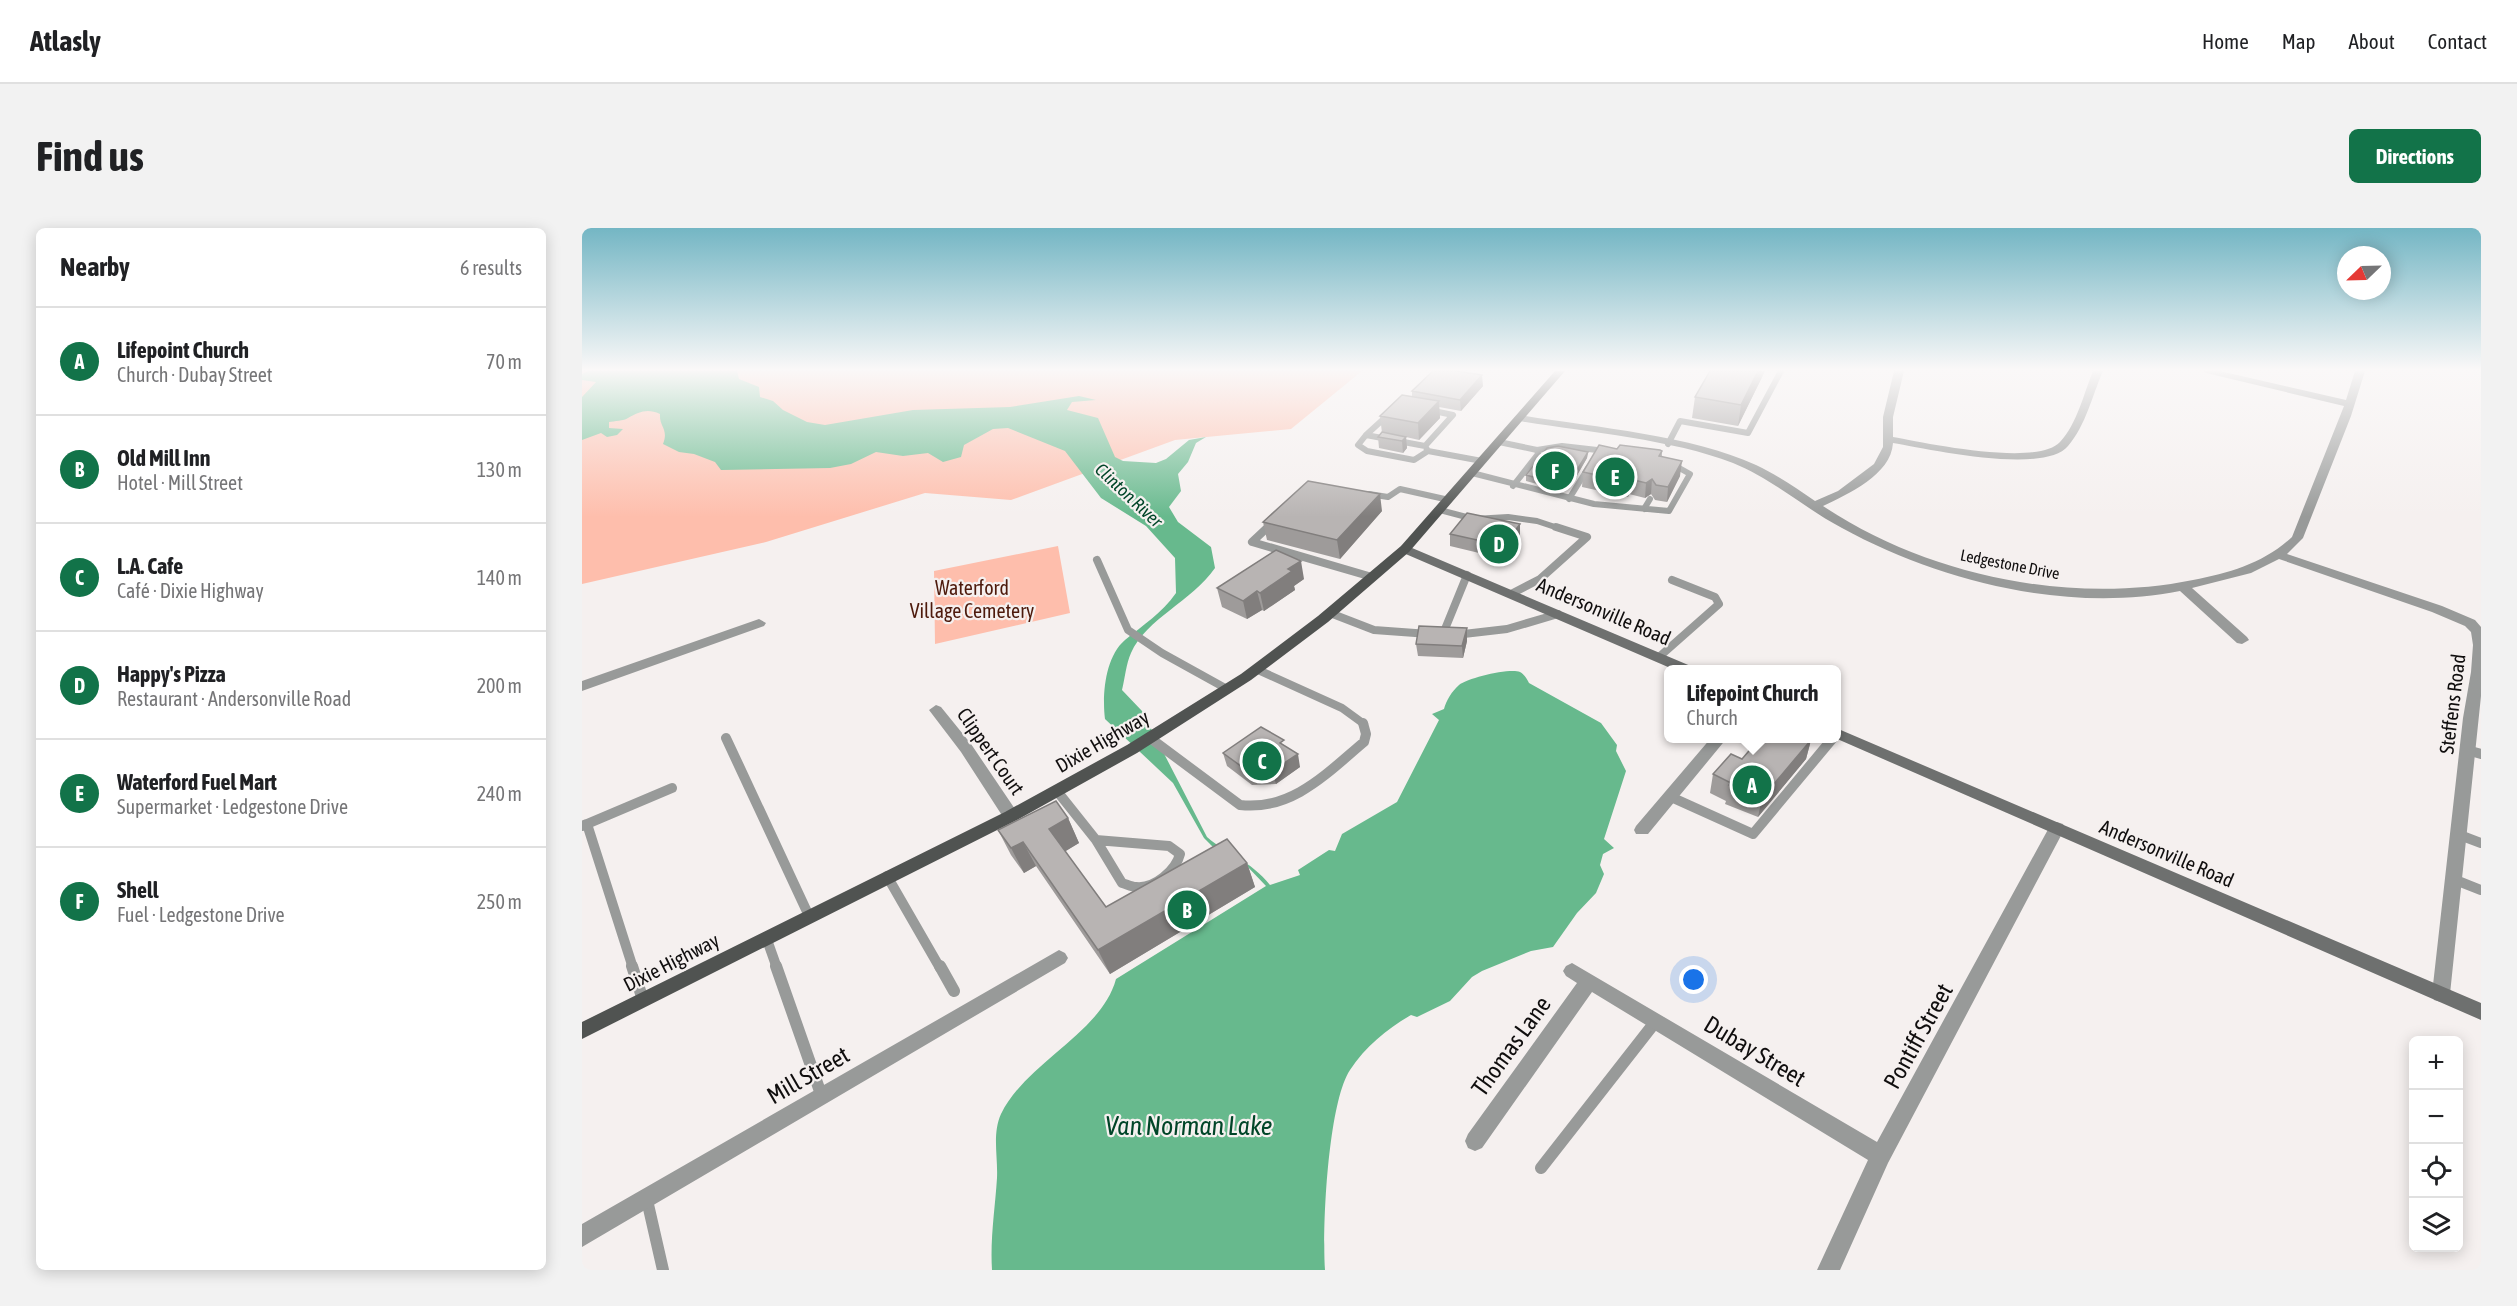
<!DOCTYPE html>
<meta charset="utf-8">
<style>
:root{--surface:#fff;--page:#f2f2f2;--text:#202124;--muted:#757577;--line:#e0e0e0;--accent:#127349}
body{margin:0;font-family:"Asap Condensed",sans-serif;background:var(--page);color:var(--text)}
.controls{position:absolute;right:18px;bottom:18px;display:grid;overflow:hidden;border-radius:9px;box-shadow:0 3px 15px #0003}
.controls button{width:54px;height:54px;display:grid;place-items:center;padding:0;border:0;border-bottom:2px solid var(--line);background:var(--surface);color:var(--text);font:30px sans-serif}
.compass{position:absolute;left:1755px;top:18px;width:54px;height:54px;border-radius:50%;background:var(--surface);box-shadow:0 3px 15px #0003;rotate:247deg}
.you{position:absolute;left:1112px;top:752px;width:21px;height:21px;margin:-15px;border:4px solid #fff;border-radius:50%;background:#1a73e8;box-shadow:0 0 0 9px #1a73e833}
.badge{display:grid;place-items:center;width:39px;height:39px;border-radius:50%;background:var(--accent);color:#fff;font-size:20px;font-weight:700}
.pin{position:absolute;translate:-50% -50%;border:3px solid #fff;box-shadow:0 2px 6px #0006}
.popup{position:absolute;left:1082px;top:437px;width:177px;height:78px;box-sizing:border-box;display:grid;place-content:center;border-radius:9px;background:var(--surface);filter:drop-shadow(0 2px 4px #0005);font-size:20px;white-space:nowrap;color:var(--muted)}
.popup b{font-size:22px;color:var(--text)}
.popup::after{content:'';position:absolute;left:50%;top:100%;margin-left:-12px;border:12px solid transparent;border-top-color:var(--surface)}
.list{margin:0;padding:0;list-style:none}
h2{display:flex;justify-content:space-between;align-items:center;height:78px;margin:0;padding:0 24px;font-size:26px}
h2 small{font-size:20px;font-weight:400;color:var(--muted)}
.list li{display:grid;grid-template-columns:39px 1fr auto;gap:18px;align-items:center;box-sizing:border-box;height:108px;padding:0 24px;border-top:2px solid var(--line)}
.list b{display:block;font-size:22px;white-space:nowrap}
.list p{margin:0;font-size:20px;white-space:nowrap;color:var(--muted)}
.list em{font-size:20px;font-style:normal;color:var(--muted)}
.icon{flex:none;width:33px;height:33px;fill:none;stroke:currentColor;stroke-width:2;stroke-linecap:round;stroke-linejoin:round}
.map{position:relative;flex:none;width:1899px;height:1042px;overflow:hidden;border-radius:9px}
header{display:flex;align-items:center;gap:36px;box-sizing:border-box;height:84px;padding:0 30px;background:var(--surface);border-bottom:2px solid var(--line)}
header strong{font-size:28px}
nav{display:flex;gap:33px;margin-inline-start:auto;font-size:21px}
.intro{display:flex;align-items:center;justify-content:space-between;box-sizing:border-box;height:144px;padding:0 36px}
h1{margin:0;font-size:42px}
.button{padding:15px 27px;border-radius:9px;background:var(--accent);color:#fff;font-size:21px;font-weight:700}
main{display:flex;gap:36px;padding:0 36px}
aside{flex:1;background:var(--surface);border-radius:9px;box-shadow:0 3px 15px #0003}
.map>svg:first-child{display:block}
.green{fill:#febeac}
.water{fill:#67b98d}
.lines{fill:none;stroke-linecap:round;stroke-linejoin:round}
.lane-far3{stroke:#989a99;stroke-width:6}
.lane-far2{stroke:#989a99;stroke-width:8}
.lane-far1{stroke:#989a99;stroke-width:10}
.lane{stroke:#989a99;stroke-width:12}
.street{fill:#989a99;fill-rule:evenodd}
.secondary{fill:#6e706f;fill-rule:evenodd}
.primary{fill:#505351;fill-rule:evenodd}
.wall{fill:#9e9b9a}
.shaded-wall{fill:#817e7d}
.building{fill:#b8b4b3;stroke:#817e7d;stroke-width:1.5}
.labels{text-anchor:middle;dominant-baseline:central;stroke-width:4.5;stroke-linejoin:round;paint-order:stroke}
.far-street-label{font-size:16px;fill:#100e0e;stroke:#f5f0ef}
.far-water-label{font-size:18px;font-style:italic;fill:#004528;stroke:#f5f0ef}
.park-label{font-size:20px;fill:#4d1a0c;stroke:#f5f0ef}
.street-label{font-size:20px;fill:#100e0e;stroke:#f5f0ef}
.near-street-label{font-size:24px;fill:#100e0e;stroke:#f5f0ef}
.near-water-label{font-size:26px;font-style:italic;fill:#004528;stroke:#f5f0ef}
</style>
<header>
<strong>Atlasly</strong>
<nav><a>Home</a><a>Map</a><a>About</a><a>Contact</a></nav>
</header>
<div class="intro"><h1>Find us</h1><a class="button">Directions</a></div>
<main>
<aside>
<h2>Nearby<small>6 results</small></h2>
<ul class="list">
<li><span class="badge">A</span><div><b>Lifepoint Church</b><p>Church · Dubay Street</p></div><em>70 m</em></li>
<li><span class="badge">B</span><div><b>Old Mill Inn</b><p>Hotel · Mill Street</p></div><em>130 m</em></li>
<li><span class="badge">C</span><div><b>L.A. Cafe</b><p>Café · Dixie Highway</p></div><em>140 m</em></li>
<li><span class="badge">D</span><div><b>Happy's Pizza</b><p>Restaurant · Andersonville Road</p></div><em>200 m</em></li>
<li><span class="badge">E</span><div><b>Waterford Fuel Mart</b><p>Supermarket · Ledgestone Drive</p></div><em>240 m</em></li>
<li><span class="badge">F</span><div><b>Shell</b><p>Fuel · Ledgestone Drive</p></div><em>250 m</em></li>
</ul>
</aside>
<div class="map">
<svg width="1899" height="1042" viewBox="0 0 1899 1042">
<rect width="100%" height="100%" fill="#f5f0ef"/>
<!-- green -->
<path class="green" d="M0 143H780L709 201 593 212 429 272 343 265 184 314 0 356Z
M476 318 488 385 353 416 352 343Z"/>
<!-- water -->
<path class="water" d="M6 143H155L157 151 177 159 178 169 191 173 201 182 225 194 243 197 331 182 428 179 497 168 514 172 490 174 485 182 516 190 533 229 541 233 574 235 584 231 607 212 624 209 614 215 606 234 596 246 599 263 587 279 596 294 629 319 633 340C610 373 564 391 549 425 544 436 543 450 540 462L560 483 625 609C647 628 668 632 688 657L718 647 716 642 747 622 753 623 760 606 815 574 857 492 850 486 862 481C864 473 870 463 877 457 886 450 927 440 938 444 942 446 945 451 947 455L1019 495 1035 517 1034 523 1044 543 1022 611 1032 620 1021 626 1018 637 1022 646 1014 665 995 685 971 719 949 723 900 743 890 749 868 773 835 789 829 787C805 801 784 818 768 842 746 875 740 1000 743 1042H410C408 1011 413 981 415 950 416 928 410 906 419 886 444 834 519 806 534 751L684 658 662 635 631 619 622 610 591 555 523 491C520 467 523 429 543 412 561 397 580 385 594 365L593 330 564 298 519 270 483 223 426 200 411 201 382 217 379 229 361 234 346 225 321 228 294 224 269 236 248 240 139 242 133 234 112 226 97 224 81 216C87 201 77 199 78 186 65 180 57 184 46 190 42 193 32 193 27 194V200L41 201 35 207 25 209 19 205 0 212V169L14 154 0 152V146Z"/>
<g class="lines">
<!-- lane-far3 -->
<path class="lane-far3" d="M807 186 784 207 843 218 846 223 900 233
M784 207 776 217 785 223 832 232 846 223
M917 214 955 222 980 218 1024 223
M1086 216 1098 193 1166 205 1199 143
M843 218 871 187 847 182
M890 245 1012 276 1087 283 1108 246 1090 236
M931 258 956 226 955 222
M787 266 806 269 818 261 867 272
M987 271 1006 240
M1062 281 1068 271
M858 282 892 291 926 289 955 293 979 301
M684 301 690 295"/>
<!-- lane-far2 -->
<path class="lane-far2" d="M686 299 670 314 790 349
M515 332 546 402 580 425 645 461
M929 366 958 351 1005 309 974 299
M748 385 792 402 847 406
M861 406 885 347
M873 407 925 401 976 386
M1077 429 1137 376 1133 369 1090 352
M674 441 760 480 782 496"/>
<!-- lane-far1 -->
<path class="lane-far1" d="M144 510 227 688
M568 510 658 577C710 583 745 545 782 514L784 506 781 495
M1885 522 1899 526
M475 563 514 612
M1089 569 1171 606 1251 510
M5 596 90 560
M0 598 5 596 51 740
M1875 606 1899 615
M514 612 587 618 598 626C594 642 573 661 554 659 550 659 544 656 540 655Z
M305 648 358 740
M1871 651 1899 662
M184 709 195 740"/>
<!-- lane -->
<path class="lane" d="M50 738 61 772
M194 738 240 869
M358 738 372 763
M959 940 1074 793
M65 972 81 1042"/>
<!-- street -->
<path class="street" d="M1312 143H1322L1311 189V209C1344 215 1455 239 1478 214 1495 196 1502 165 1511 143H1521C1510 168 1504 197 1486 218 1462 247 1346 221 1311 215 1309 247 1266 266 1241 278 1346 348 1488 377 1611 352 1648 345 1682 335 1710 309L1762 178 1624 145 1622 143H1638L1764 172 1773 143H1783L1769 188 1721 310 1705 326 1860 378 1893 392 1899 399V468L1868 766 1866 772 1859 774 1852 772 1850 766 1881 490 1889 444 1891 417 1889 404 1883 398 1850 384 1697 331 1669 345 1610 360 1665 409 1667 412 1660 416 1655 415 1598 363C1485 385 1359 354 1260 300 1222 280 1191 251 1151 235 1089 211 1003 204 937 193L932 190 937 187C1009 199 1109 207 1174 237 1195 247 1214 260 1233 273L1256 263 1292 236 1301 219V189Z
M177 391 184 395 182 398 0 463V453Z
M354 477 359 479 389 516 435 584 437 588 435 592H423L379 524 347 482Z
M1129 510H1145L1066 606H1054L1052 602 1054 598Z
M1475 594 1481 596 1483 600 1306 935 1258 1042H1235L1286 932 1010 764 900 920 893 923 886 920 883 913 886 906 995 755 984 748 981 743 984 738 990 735 1295 914 1469 596Z
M477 722 483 725 486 730 483 735 0 1019V996Z"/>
<!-- secondary -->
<path class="secondary" d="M823 317 1111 439 1113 442H1093L819 324V318Z
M1254 500 1899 775V792L1253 510Z"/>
<!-- primary -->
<path class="primary" d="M973 143H983L827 324 746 394 669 452 555 525 435 592 0 811V794L423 584 545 517 659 446 736 388 819 318Z"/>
</g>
<!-- wall -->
<path class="wall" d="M1183 143 1156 198 1110 190 1113 169Z
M901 158 879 183 857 179 858 190 837 212 824 209 825 220 821 225 797 220 796 209 800 205 798 188 830 168V163Z
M1035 221 1080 223V229L1098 248 1085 274 1073 272 1069 266 1063 270 1047 266 1046 269 1000 259 1001 244Z
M1006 224 1005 230 990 256 982 255 977 262 944 253V247Z
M800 283 758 331 685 312 681 294Z
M868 306 938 308 922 331 868 318Z
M722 351 712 358 713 362 682 383 680 382 665 391 640 379 635 360Z
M885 400V413L881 430 836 428 834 416Z
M1229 512 1224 531 1176 589 1143 576 1144 573 1128 565 1131 546 1160 531Z
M703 519 718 539 694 556 670 557 645 538 641 525Z
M486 590 497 615 483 623 524 679 665 635 673 659 528 746 454 638 442 645 429 627 416 602Z"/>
<!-- shaded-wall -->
<path class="shaded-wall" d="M1176 143H1183L1156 198 1159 177Z
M900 147 901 158 879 183 878 172Z
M857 173 858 190 837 212 836 195Z
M824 209 825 220 821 225 820 213Z
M1006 224 1005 230 990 256V250Z
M1100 233 1098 248 1085 274 1086 259Z
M982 249V255L977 262V256Z
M1048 251 1047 266 1046 269 1047 254Z
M1070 251 1069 266 1063 270 1064 255Z
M798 266 800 283 758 331 755 312Z
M938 296V308L922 331V318Z
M719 333 722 351 712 358 713 362 682 383 678 365 706 341Z
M675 363 680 382 665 391 661 373Z
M885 400V413L881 430 880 418Z
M1229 512 1224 531 1176 589 1180 570Z
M716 526 718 539 694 556 690 543Z
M486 590 497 615 479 626 467 601Z
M441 614 454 638 442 645 429 620Z
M665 635 673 659 528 746 516 722Z"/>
<!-- building -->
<path class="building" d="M851 143H874L900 147 878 172 830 163Z
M1128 143H1176L1159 177 1113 169Z
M820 167 857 173 836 195 798 188Z
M800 204 824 209 820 213 796 209Z
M1017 217 1035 221 1038 217 1078 222 1080 223 1077 228 1100 233 1086 259 1074 257 1070 251 1064 255 1048 251 1047 254 1001 244Z
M976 218 1006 224 990 250 982 249 977 256 944 247 965 220Z
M726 253 798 266 755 312 681 294Z
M885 285 938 296 922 318 868 306Z
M694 322 719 333 706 341 710 343 678 365 675 363 661 373 635 360Z
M837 398 885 400 880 418 834 416Z
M679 499 702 512 698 515 716 526 690 543 667 544 641 525Z
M1178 510H1226L1229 512 1180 570 1147 557 1149 555 1131 546 1149 526 1160 531Z
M474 573 486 590 467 601 524 679 645 611 665 635 516 722 441 614 429 620 416 602Z"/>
<!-- sky -->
<linearGradient id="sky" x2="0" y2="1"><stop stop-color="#74b6c4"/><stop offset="0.49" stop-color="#faf8f8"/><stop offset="1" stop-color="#faf8f8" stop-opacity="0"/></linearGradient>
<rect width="1899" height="289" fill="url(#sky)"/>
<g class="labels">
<!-- far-street labels -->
<g class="far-street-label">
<text transform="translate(1428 336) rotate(11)">Ledgestone Drive</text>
</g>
<!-- far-water labels -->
<g class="far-water-label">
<text transform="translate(547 267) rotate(43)">Clinton River</text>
</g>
<!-- park labels -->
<g class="park-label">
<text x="390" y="359">Waterford<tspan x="390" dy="23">Village Cemetery</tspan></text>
</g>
<!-- street labels -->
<g class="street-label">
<text transform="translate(1022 383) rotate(23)">Andersonville Road</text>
<text transform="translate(1870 476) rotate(-83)">Steffens Road</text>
<text transform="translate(520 513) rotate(-30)">Dixie Highway</text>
<text transform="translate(409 523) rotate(55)">Clippert Court</text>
<text transform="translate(1585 625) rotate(23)">Andersonville Road</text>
<text transform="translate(89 734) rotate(-27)">Dixie Highway</text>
</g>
<!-- near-street labels -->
<g class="near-street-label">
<text transform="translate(1336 808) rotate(-61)">Pontiff Street</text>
<text transform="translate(929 818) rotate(-54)">Thomas Lane</text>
<text transform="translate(1173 823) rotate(31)">Dubay Street</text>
<text transform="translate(226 847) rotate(-30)">Mill Street</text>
</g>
<!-- near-water labels -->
<g class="near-water-label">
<text x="607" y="898">Van Norman Lake</text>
</g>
</g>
</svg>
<div class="controls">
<button>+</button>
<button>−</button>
<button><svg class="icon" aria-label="locate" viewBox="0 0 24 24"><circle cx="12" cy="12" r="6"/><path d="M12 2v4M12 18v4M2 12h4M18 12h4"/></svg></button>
<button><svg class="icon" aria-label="layers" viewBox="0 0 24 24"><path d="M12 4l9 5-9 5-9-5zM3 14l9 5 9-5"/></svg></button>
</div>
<svg class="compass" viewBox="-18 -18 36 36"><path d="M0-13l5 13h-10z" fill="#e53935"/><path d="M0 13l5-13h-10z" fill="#757577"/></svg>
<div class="you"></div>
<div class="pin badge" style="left:1170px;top:557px">A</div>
<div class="popup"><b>Lifepoint Church</b>Church</div>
<div class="pin badge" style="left:605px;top:682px">B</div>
<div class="pin badge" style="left:680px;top:533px">C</div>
<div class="pin badge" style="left:917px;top:316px">D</div>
<div class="pin badge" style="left:1033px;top:249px">E</div>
<div class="pin badge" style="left:973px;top:243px">F</div>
</div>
</main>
